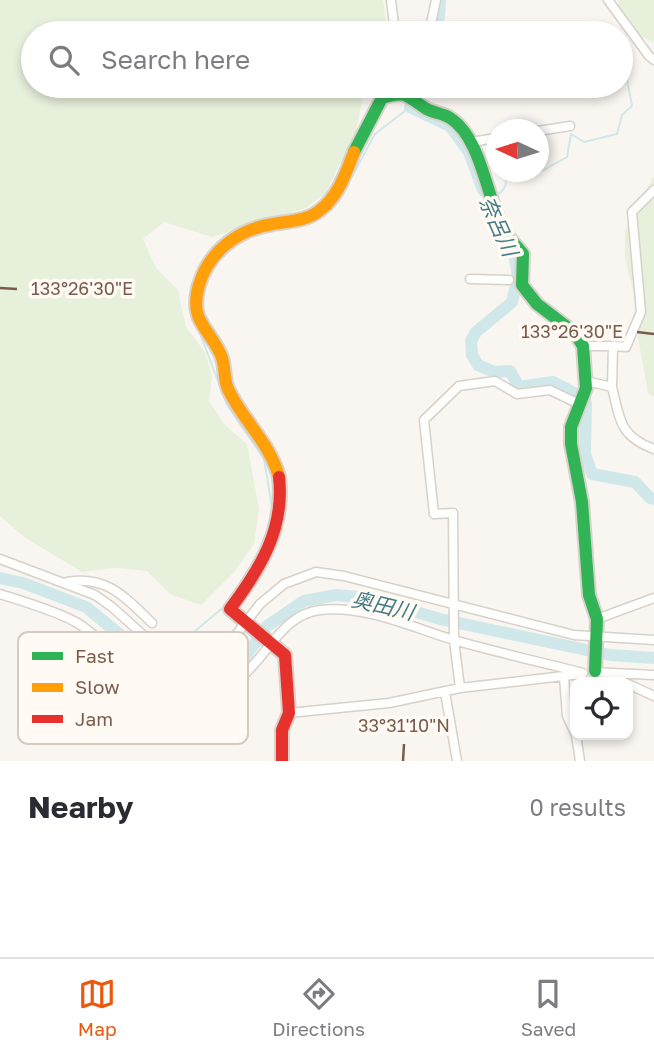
<!DOCTYPE html>
<meta charset="utf-8">
<style>
:root{--surface:#fff;--page:#f2f2f3;--text:#2b2b33;--muted:#7c7c81;--line:#e1e1e2;--accent:#ea580c}
body{margin:0;font-family:"Golos Text","Noto Sans JP",sans-serif;background:var(--page);color:var(--text)}
.controls{position:absolute;right:21px;bottom:21px;display:grid;overflow:hidden;border-radius:14px;box-shadow:0 4px 10px #0003}
.controls button{width:63px;height:63px;display:grid;place-items:center;padding:0;border:0;border-bottom:2px solid var(--line);background:var(--surface);color:var(--text);font:35px sans-serif}
.compass{position:absolute;left:486px;top:119px;width:63px;height:63px;border-radius:50%;background:var(--surface);box-shadow:0 4px 10px #0003;rotate:274deg}
.list{margin:0;padding:0;list-style:none}
h2{display:flex;justify-content:space-between;align-items:center;height:91px;margin:0;padding:0 28px;font-size:30px}
h2 small{font-size:23px;font-weight:400;color:var(--muted)}
.icon{flex:none;width:38px;height:38px;fill:none;stroke:currentColor;stroke-width:2;stroke-linecap:round;stroke-linejoin:round}
.map{position:relative;flex:none;width:654px;height:761px;overflow:hidden}
.search{position:absolute;background:var(--surface);box-shadow:0 4px 10px #0003;left:21px;right:21px;top:21px;height:77px;display:flex;align-items:center;gap:18px;box-sizing:border-box;padding:0 24px;border-radius:38px;color:var(--muted);font-size:26px}
.sheet{height:196px;background:var(--surface)}
nav{display:flex;justify-content:space-around;align-items:center;box-sizing:border-box;height:98px;border-top:2px solid var(--line);background:var(--surface);font-size:19px;color:var(--muted)}
nav a{display:grid;justify-items:center;gap:4px}
nav .on{color:var(--accent)}
.map>svg:first-child{display:block}
.green{fill:#e7f0db}
.lines{fill:none;stroke-linecap:round;stroke-linejoin:round}
.stream{stroke:#d0e8ea;stroke-width:2}
.river{stroke:#d0e8ea;stroke-width:12}
.street-casing{stroke:#d7d1cb;stroke-width:11}
.fast-casing{stroke:#d9d2cb;stroke-width:16}
.slow-casing{stroke:#d9d2cb;stroke-width:16}
.jam-casing{stroke:#d9d2cb;stroke-width:16}
.street{stroke:#fefefd;stroke-width:8}
.fast{stroke:#30b455;stroke-width:12}
.slow{stroke:#ff9f0a;stroke-width:12}
.jam{stroke:#e5322d;stroke-width:12}
.street-bridge-casing{stroke:#d7d1cb;stroke-width:11;stroke-linecap:butt}
.street-bridge{stroke:#fefefd;stroke-width:8}
.ticks{fill:none;stroke:#7a5c4d;stroke-width:2.5}
.labels{text-anchor:middle;dominant-baseline:central;stroke-width:7;stroke-linejoin:round;paint-order:stroke}
.water-label{font-size:21px;font-style:italic;fill:#437c86;stroke:#fffaf3}
.key{fill:#fffaf3;stroke:#d7cbc1;stroke-width:2}
.key-label{font-size:19px;fill:#7a5c4d}
.ticks-label{font-size:18px;text-anchor:middle;fill:#7a5c4d;stroke:#fffaf3;stroke-width:7;stroke-linejoin:round;paint-order:stroke}
</style>
<div class="map">
<svg width="654" height="761" viewBox="0 0 654 761">
<rect width="100%" height="100%" fill="#f9f5f0"/>
<!-- green -->
<path class="green" d="M0 0H383L388 33H33V86H361L362 102 353 145 338 167 326 193 306 208 212 237 164 222 143 239 156 268 178 290 186 327 205 352 212 376 209 401 225 425 247 444 259 509 254 544 235 571 201 605 170 594 147 571 115 568 82 572 24 537 0 516Z
M619 0H654V42L621 29 617 7Z
M654 176V397L648 393 637 332 633 290 625 258V231Z"/>
<g class="lines">
<!-- stream -->
<path class="stream" d="M538 170 542 171 567 157 571 134 584 142 617 134 622 115 632 106 627 80 630 54
M497 194C507 190 506 181 507 172
M323 215 338 202 375 134 410 107
M191 293V286L195 279
M201 336 227 405 264 459 272 507 266 540
M170 652 225 606
M158 663 163 658"/>
<!-- river -->
<path class="river" d="M434 33 439 16 440 0
M417 86 410 107 450 126 469 152 483 190
M489 207 501 237 513 248 518 277 512 302 476 332 471 341 472 355 478 365 494 372 510 371 519 387 553 382 584 398 586 403 585 454 592 474 635 482 650 498 654 499
M0 578 23 583 86 607 151 660 184 678 210 680 241 663 267 626 304 601 336 595 369 598 440 619 610 655 654 658"/>
<defs>
<path id="street" d="M391 0 395 33
M608 0 649 56 654 60
M429 33 436 0
M380 86 381 92 393 89
M410 96 413 86
M538 131 570 126
M471 142 496 138
M470 279 509 280
M583 346H613L612 387
M613 346 626 347 641 312 632 212 654 190
M586 381 612 387C620 419 619 436 654 449
M0 559 95 595 112 607 162 652
M67 582C107 575 125 597 152 623
M0 594C22 601 60 612 79 624 114 647 144 691 189 696 193 696 199 695 204 694 262 687 269 616 320 610 366 605 411 627 454 640 496 652 540 662 583 673
M597 619 654 598
M175 661 193 663 207 660 225 649 260 604 284 584 316 572 344 576 574 635 654 640
M593 672 654 675
M605 675 624 682
M564 677 567 716 575 733
M628 684 654 696
M460 688 454 640 453 513 434 514 424 420 459 386 495 381 517 394 550 390 579 404
M445 692 457 761
M289 713 389 703 460 688 581 674
M576 735 580 761"/>
<path id="fast" d="M354 152 382 98C407 90 406 96 425 108 432 113 443 113 450 118 481 137 487 199 503 229 508 238 517 246 523 254L522 285 537 304 575 333 583 346 586 388 571 427V444L582 502 589 595 597 619 595 671"/>
<path id="slow" d="M279 477C270 443 243 421 228 389 223 378 226 364 220 353 207 326 189 320 199 285 209 251 239 229 273 224 289 221 306 221 319 211 338 197 346 173 354 152"/>
<path id="jam" d="M279 477C285 529 260 569 230 609L285 655 289 713 282 730V761"/>
</defs>
<!-- street casing -->
<use href="#street" class="street-casing"/>
<!-- fast casing -->
<use href="#fast" class="fast-casing"/>
<!-- slow casing -->
<use href="#slow" class="slow-casing"/>
<!-- jam casing -->
<use href="#jam" class="jam-casing"/>
<!-- street -->
<use href="#street" class="street"/>
<!-- fast -->
<use href="#fast" class="fast"/>
<!-- slow -->
<use href="#slow" class="slow"/>
<!-- jam -->
<use href="#jam" class="jam"/>
<defs>
<path id="street-bridge" d="M160 651 175 661"/>
</defs>
<!-- street-bridge casing -->
<use href="#street-bridge" class="street-bridge-casing"/>
<!-- street-bridge -->
<use href="#street-bridge" class="street-bridge"/>
</g>
<!-- ticks -->
<path class="ticks" d="M0 288 17 289M637 332 654 334M403 761 404 744"/>
<g class="labels">
<!-- water labels -->
<g class="water-label">
<text transform="translate(499 226) rotate(66)">奈呂川</text>
<text transform="translate(383 605) rotate(13)">奥田川</text>
</g>
</g>
<!-- legend -->
<rect x="18" y="632" width="230" height="112" rx="10" class="key"/>
<rect x="32" y="652" width="31" height="8" fill="#30b455"/>
<rect x="32" y="683" width="31" height="9" fill="#ff9f0a"/>
<rect x="32" y="715" width="31" height="8" fill="#e5322d"/>
<g class="key-label">
<text x="75" y="663">Fast</text>
<text x="75" y="694">Slow</text>
<text x="75" y="726">Jam</text>
</g>
<g class="ticks-label">
<text x="82" y="295">133°26'30"E</text>
<text x="572" y="338">133°26'30"E</text>
<text x="404" y="732">33°31'10"N</text>
</g>
</svg>
<div class="controls">
<button><svg class="icon" aria-label="locate" viewBox="0 0 24 24"><circle cx="12" cy="12" r="6"/><path d="M12 2v4M12 18v4M2 12h4M18 12h4"/></svg></button>
</div>
<svg class="compass" viewBox="-18 -18 36 36"><path d="M0-13l5 13h-10z" fill="#e53935"/><path d="M0 13l5-13h-10z" fill="#7c7c81"/></svg>
<div class="search"><svg class="icon" aria-label="search" viewBox="0 0 24 24"><circle cx="10" cy="10" r="6"/><path d="M15 15l6 6"/></svg>Search here</div>
</div>
<section class="sheet">
<h2>Nearby<small>0 results</small></h2>
<ul class="list">
</ul>
</section>
<nav>
<a class="on"><svg class="icon" aria-label="map" viewBox="0 0 24 24"><path d="M3 6l6-2 6 2 6-2v14l-6 2-6-2-6 2zM9 4v14M15 6v14"/></svg>Map</a>
<a><svg class="icon" aria-label="directions" viewBox="0 0 24 24"><path d="M12 3l9 9-9 9-9-9zM9 14v-3h6M13 9l2 2-2 2"/></svg>Directions</a>
<a><svg class="icon" aria-label="saved" viewBox="0 0 24 24"><path d="M7 4h10v16l-5-4-5 4z"/></svg>Saved</a>
</nav>
